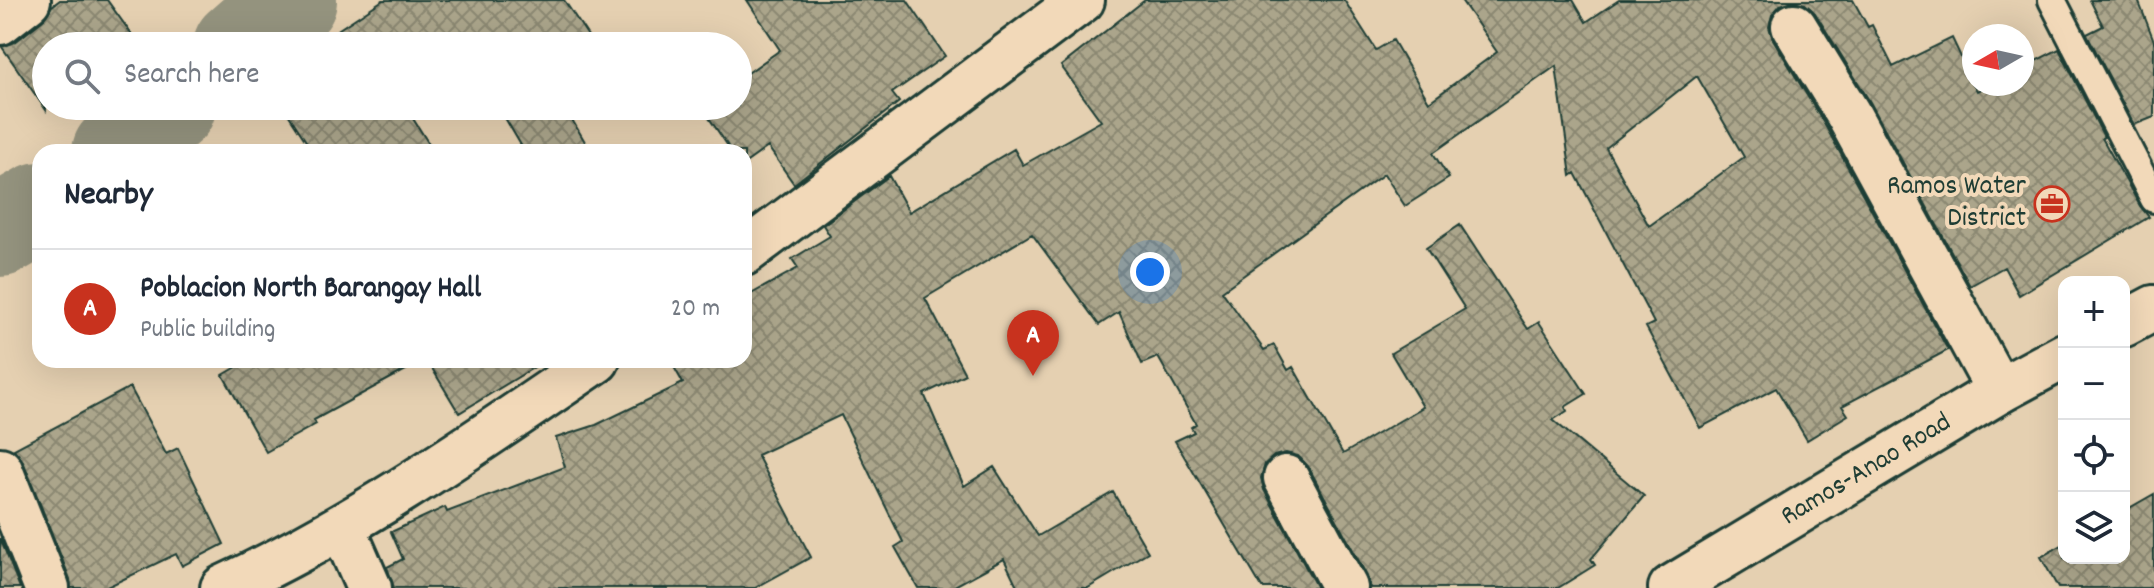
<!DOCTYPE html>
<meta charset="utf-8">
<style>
:root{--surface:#fff;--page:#f2f2f3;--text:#1f2937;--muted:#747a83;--line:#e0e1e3;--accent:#c8321e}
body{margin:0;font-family:Dekko,sans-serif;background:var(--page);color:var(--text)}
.controls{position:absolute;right:24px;bottom:24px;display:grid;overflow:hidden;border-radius:16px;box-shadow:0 8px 32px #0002}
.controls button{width:72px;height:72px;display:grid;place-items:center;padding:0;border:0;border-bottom:2px solid var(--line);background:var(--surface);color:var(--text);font:40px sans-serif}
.compass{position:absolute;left:1962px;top:24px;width:72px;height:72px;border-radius:50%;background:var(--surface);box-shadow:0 8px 32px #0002;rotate:261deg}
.you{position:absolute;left:1150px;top:272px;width:28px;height:28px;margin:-20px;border:6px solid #fff;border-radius:50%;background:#1a73e8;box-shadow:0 0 0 12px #1a73e833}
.badge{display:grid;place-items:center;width:52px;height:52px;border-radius:50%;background:var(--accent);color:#fff;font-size:26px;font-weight:700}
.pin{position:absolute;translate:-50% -66px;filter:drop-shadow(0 2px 4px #0008)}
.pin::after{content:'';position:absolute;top:42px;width:28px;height:24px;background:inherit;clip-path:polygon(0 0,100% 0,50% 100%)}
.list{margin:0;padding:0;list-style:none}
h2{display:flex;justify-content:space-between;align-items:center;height:104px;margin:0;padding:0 32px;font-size:34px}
h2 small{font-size:26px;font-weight:400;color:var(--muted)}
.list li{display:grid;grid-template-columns:52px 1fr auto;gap:24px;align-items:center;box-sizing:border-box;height:120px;padding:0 32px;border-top:2px solid var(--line)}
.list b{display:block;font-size:30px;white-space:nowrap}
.list p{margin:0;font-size:26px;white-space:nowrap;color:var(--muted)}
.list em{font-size:26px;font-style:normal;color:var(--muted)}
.icon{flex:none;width:44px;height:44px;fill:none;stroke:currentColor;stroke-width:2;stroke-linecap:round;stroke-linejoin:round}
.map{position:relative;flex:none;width:2154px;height:588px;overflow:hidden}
.search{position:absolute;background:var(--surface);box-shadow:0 8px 32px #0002;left:32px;top:32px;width:720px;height:88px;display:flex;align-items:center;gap:20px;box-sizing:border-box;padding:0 28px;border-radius:44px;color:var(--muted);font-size:30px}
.panel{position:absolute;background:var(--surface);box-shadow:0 8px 32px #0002;left:32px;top:144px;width:720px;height:224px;border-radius:24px}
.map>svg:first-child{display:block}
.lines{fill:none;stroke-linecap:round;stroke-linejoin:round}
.river{stroke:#94937e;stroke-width:92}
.building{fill:url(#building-cross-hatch);stroke:#1f3d34;stroke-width:2;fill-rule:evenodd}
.lane-casing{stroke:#1f3d34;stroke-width:32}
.street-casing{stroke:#1f3d34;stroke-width:50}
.secondary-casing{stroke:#1f3d34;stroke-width:50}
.lane{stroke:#f2d9b9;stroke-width:26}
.street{stroke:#f2d9b9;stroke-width:44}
.secondary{stroke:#f2d9b9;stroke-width:44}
.labels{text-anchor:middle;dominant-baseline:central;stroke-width:8;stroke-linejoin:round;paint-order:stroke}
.poi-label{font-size:28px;fill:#1f3d34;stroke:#f2d9b9;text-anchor:end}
.street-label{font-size:28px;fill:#1f3d34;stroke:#f2d9b9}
</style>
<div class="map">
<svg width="2154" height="588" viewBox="0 0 2154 588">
<defs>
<pattern id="building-cross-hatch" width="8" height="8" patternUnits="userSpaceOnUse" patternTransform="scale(2)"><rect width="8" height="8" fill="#aba58b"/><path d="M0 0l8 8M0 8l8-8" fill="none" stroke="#8b8872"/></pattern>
</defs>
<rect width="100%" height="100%" fill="#e5d0b1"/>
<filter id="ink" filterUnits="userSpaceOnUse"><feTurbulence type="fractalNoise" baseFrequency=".0125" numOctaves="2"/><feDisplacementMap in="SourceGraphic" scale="16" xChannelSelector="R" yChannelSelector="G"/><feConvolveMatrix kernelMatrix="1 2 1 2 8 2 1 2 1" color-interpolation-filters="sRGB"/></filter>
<g filter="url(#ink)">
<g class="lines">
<!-- river -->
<path class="river" d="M239 46 291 0
M118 152 170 106
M0 231 40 208"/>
</g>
<!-- building -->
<path class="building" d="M60 0H107L140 46H46V110L2 47 15 42 43 20 52 6Z
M383 0H564L588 36 573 46H320L318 43Z
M747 0H907L945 56 892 93 899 102 794 184 768 147 744 164V152H732L701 106H738V80L780 50Z
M1145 0H1344L1376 50 1393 40 1429 102 1497 52 1461 0H1573L1586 22 1619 0H1853L1868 27 1872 25 1893 67 1952 38 1977 91 1991 84H2022V68L2059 49 2104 137 2102 138 2140 206 2149 217 2019 295 2004 267 1970 286 1870 102 1815 13 1805 4 1793 1 1780 5 1772 15 1769 27 1773 39 1826 127 1948 350 1842 406 1848 415 1807 440 1776 388 1700 428 1646 327 1654 323 1575 173 1571 176 1556 66 1433 153 1449 178 1405 206 1384 174 1222 291 1264 350 1274 345 1288 370 1293 367 1343 454 1423 407 1391 353 1465 309 1426 248 1460 225 1528 329 1539 322 1586 394 1565 407 1567 411 1553 420 1644 496 1591 559 1595 565 1558 588H1370L1367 576 1308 466 1298 456 1286 453 1274 456 1265 464 1261 478 1264 490 1317 588H1262L1175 441 1194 432 1191 427 1196 424 1158 357 1142 364 1119 312 1099 325 1032 234 925 298 965 374 924 394 964 486 994 467 1038 536 1113 492 1148 552 1088 588H1018L1004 559 951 588H918L895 547 903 542 841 415 757 455 811 557 755 588H394L387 567 403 559 391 532 445 507 447 512 565 467 556 438 596 425 683 383 670 360H744V298L798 268 792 259 830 236 823 225 889 176 909 212 1014 149 1023 165 1101 121 1061 66ZM1697 76 1744 157 1649 226 1606 148Z
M2090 0H2138L2154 41V117L2134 125 2087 34 2103 26Z
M283 106H405L434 152H313Z
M498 106H564L591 152H525Z
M249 360H424L314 420 316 424 266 452 223 375Z
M427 360H546L459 413Z
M130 387 166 454 178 448 224 544 182 566 176 554 105 588H71L70 579 23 461 14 449Z
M2154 494V588H2058L2041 557 2064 544V558H2124V511Z
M0 538 20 588H0Z"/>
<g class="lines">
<defs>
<path id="lane" d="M2052 0 2154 199"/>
<path id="street" d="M0 22 28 0
M1794 26 1848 114 1999 391
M744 253 1082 0
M0 470 47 588
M1286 478 1345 588
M342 526 369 588
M223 588C356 527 477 442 597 360"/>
<path id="secondary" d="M2124 324 2154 308
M1671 588 1999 391 2064 356"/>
</defs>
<!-- lane casing -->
<use href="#lane" class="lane-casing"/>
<!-- street casing -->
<use href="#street" class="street-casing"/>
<!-- secondary casing -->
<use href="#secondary" class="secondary-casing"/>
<!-- lane -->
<use href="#lane" class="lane"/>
<!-- street -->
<use href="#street" class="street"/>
<!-- secondary -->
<use href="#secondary" class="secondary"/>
</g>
</g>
<!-- icons -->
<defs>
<symbol id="office-ring" viewBox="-11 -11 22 22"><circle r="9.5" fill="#f2d9b9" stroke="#c8321e" stroke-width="1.5"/><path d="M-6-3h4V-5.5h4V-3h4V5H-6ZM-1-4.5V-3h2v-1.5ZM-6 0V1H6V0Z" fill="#c8321e"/></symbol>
</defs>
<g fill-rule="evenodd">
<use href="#office-ring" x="2032" y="184" width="40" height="40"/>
</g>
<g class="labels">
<!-- poi labels -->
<g class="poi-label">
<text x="2026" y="188">Ramos Water<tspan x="2026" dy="32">District</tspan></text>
</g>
<!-- street labels -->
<g class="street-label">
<text transform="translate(1867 471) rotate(-31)">Ramos-Anao Road</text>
</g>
</g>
</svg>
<div class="controls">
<button>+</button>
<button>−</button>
<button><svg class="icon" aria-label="locate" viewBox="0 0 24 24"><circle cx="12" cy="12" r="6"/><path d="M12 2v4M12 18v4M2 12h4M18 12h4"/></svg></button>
<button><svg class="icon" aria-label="layers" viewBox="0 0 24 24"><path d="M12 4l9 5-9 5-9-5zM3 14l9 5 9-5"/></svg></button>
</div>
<svg class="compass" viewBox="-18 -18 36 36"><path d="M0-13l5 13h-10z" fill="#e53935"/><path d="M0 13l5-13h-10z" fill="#747a83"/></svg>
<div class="you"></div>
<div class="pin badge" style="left:1033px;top:376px">A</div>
<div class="search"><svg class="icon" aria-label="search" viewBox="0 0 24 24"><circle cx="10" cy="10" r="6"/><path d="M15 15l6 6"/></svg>Search here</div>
<section class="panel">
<h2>Nearby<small></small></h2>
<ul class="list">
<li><span class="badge">A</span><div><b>Poblacion North Barangay Hall</b><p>Public building</p></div><em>20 m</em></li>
</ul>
</section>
</div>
